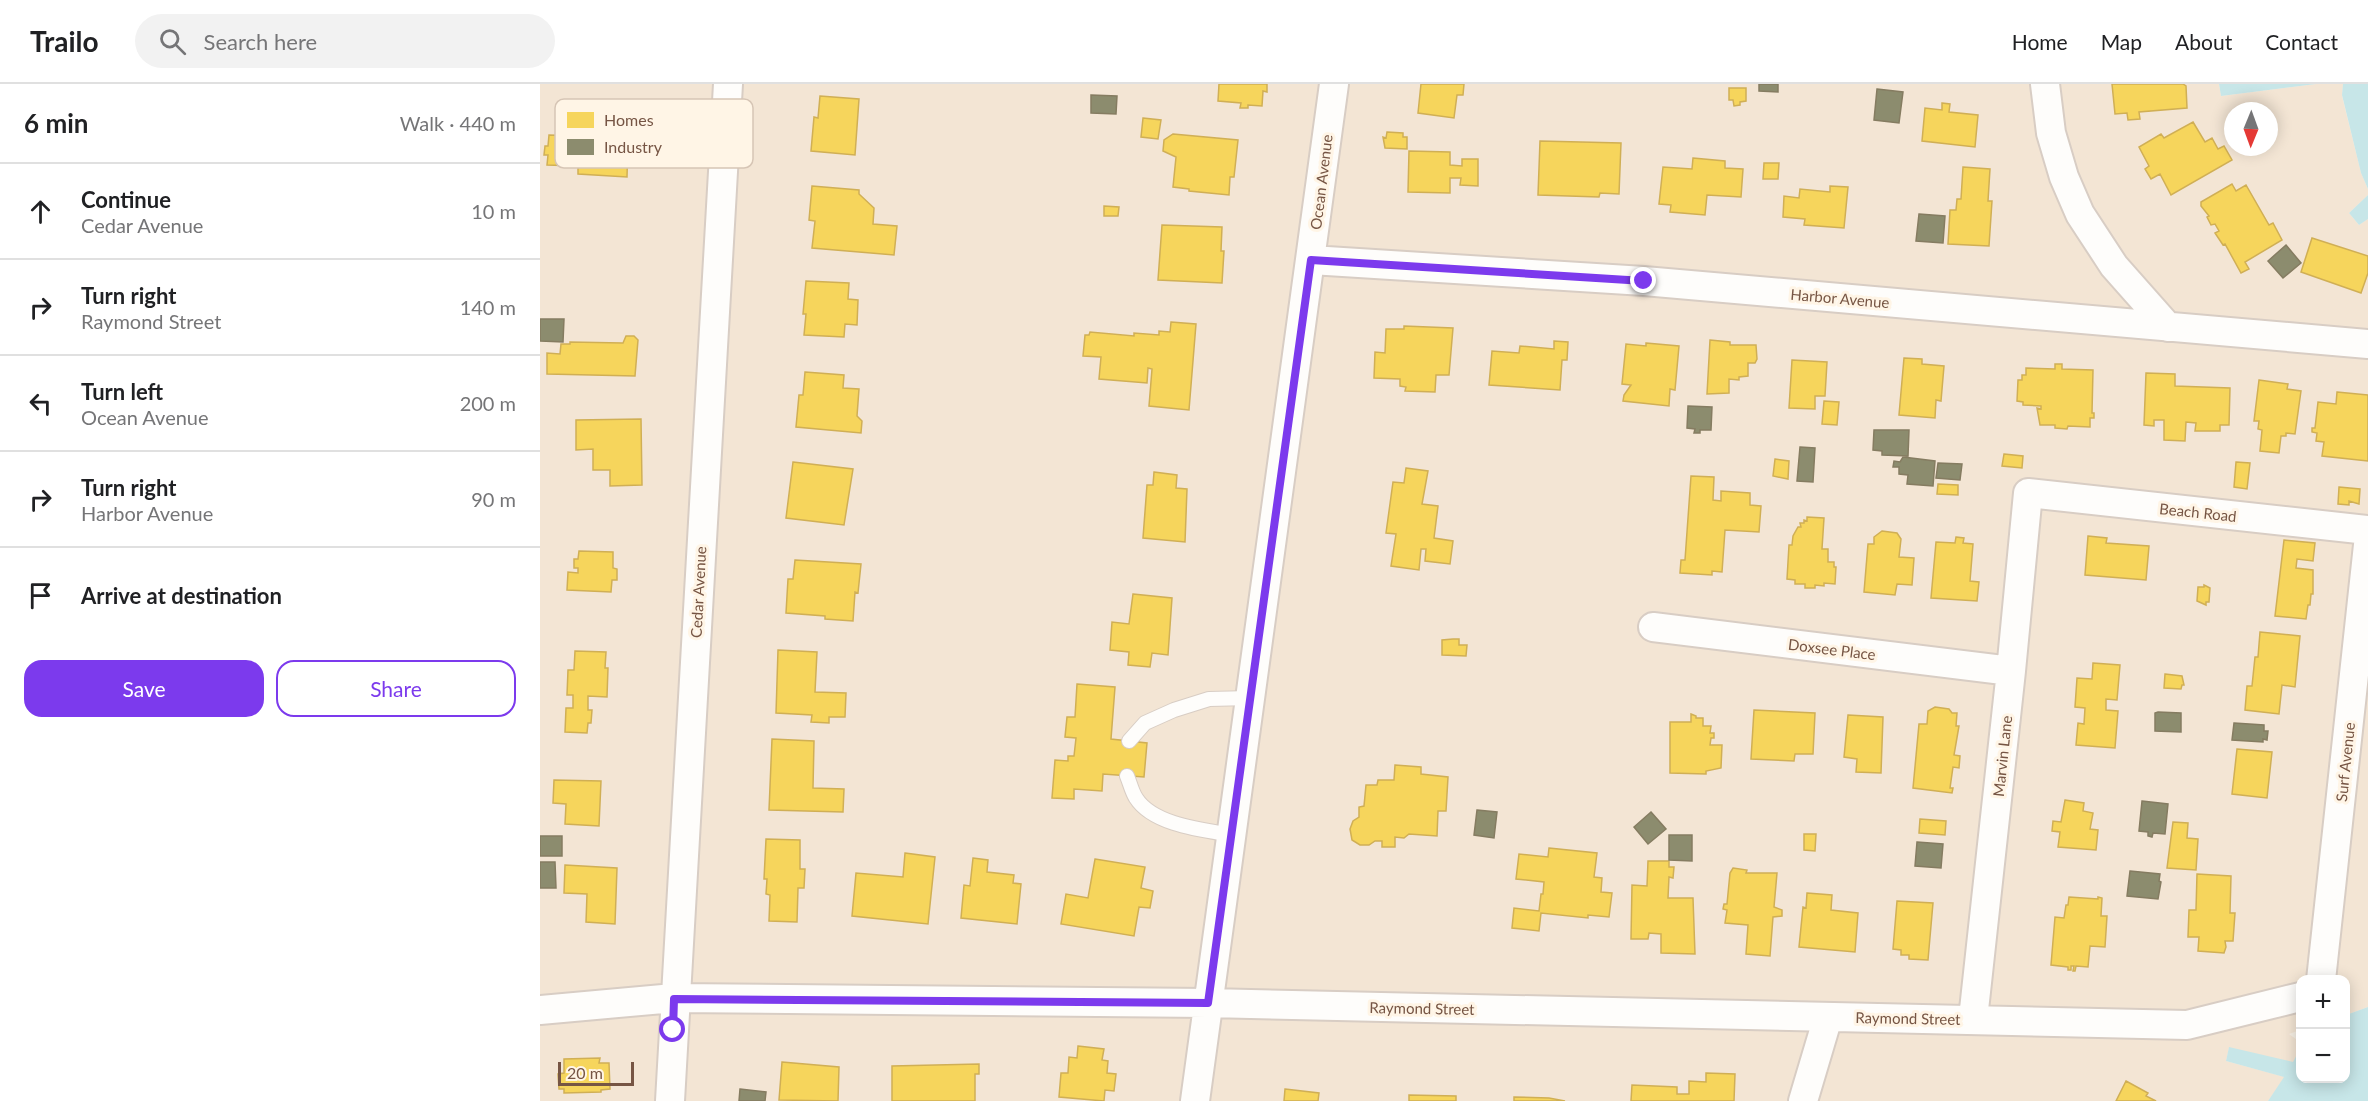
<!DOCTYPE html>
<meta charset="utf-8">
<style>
:root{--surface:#fff;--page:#f2f2f2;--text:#202124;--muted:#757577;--line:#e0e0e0;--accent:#7c3aed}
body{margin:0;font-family:Lato,sans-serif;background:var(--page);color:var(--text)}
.controls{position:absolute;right:18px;bottom:18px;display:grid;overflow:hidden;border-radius:12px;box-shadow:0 3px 15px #0003}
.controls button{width:54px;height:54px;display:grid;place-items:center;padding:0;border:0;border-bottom:2px solid var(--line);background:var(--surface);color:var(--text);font:30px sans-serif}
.compass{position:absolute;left:1684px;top:18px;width:54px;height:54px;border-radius:50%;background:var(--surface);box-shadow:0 3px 15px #0003;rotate:181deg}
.scale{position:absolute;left:18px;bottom:15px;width:76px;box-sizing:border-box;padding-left:6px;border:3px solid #765544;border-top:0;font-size:16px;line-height:21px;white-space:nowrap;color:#765544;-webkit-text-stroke:4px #fff5e6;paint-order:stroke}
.stop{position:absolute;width:18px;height:18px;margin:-14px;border:4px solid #7c3aed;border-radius:50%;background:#fff}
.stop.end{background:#7c3aed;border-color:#fff;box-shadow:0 2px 6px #0008}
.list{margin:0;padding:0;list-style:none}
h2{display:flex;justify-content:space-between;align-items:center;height:78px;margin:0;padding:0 24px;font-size:26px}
h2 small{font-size:20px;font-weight:400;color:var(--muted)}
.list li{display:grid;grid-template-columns:39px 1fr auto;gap:18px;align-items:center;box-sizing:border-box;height:96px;padding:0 24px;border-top:2px solid var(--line)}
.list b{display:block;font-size:22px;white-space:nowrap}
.list p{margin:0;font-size:20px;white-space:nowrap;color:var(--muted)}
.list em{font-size:20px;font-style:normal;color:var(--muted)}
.actions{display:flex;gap:12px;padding:18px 24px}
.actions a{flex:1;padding:14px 0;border:2px solid var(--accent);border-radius:18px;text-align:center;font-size:21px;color:var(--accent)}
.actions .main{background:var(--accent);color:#fff}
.icon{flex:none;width:33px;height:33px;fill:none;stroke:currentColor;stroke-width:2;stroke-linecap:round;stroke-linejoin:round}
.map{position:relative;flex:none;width:1828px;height:1017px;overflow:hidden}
header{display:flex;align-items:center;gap:36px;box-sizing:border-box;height:84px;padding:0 30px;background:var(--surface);border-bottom:2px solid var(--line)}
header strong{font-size:28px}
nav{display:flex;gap:33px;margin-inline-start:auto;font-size:21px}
.search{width:420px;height:54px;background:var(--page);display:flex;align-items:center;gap:15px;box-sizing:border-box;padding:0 21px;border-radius:33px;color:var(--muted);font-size:22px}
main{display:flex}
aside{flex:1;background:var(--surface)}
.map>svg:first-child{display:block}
.residential{fill:#f3e5d4;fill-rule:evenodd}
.water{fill:#c7e6e8}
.homes{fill:#f6d55c;stroke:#d0af55;stroke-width:1.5}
.industry{fill:#8c8c6e;stroke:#857c61;stroke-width:1.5}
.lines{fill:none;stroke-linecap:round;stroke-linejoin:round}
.lane-casing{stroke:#d8cdc4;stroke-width:16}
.street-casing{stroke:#d8cdc4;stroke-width:32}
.lane{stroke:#fefdfb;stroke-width:14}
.street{stroke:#fefdfb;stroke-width:28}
.route{stroke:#7c3aed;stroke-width:8}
.labels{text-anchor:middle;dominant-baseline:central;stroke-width:6;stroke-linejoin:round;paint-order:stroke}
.street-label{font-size:15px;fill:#765544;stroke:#fff5e6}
.key{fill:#fff5e6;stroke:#d6c5b5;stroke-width:1.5}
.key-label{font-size:16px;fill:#765544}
</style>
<header>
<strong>Trailo</strong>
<div class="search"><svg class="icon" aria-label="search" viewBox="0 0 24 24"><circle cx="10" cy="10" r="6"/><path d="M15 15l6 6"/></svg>Search here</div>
<nav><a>Home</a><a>Map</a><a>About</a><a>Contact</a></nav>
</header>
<main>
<aside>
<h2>6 min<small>Walk · 440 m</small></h2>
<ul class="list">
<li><svg class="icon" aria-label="ahead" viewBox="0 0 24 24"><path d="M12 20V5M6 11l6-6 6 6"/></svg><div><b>Continue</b><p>Cedar Avenue</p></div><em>10 m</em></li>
<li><svg class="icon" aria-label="right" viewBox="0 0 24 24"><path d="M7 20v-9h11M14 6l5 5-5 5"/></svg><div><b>Turn right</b><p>Raymond Street</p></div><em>140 m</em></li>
<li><svg class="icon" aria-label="left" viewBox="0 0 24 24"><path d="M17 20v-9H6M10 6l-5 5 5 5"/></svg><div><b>Turn left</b><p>Ocean Avenue</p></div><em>200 m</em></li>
<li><svg class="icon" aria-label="right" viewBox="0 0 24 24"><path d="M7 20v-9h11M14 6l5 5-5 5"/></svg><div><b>Turn right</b><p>Harbor Avenue</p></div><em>90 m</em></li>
<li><svg class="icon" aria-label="arrive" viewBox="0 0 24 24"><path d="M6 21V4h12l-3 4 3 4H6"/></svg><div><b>Arrive at destination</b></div></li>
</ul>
<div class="actions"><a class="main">Save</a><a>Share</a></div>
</aside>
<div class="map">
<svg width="1828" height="1017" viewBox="0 0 1828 1017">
<rect width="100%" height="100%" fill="#f7f0e5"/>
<!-- residential -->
<path class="residential" d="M0 0H1679L1681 12 1776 0H1803L1802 12 1821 89 1828 105V111L1809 129 1819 141 1828 135V923L1806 931V896H1760V946L1749 950 1760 958V965L1753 979 1689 964 1686 977 1745 993 1728 1017H0ZM1693 27H1729V63H1693Z"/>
<!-- water -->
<path class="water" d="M1679 0H1776L1681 12Z
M1803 0H1828V105L1821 89 1802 11Z
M1828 111V135L1819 141 1809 129Z
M1828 923V1017H1728L1744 993 1686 977 1689 963 1753 978 1760 965V994H1806V931Z"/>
<!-- homes -->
<path class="homes" d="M679 0H727V8L723 7 722 22 708 21V24H700L701 19 678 17Z
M881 0H924L923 11H917L914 34 878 29Z
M1572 0H1643L1646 2 1647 24 1599 28 1600 35 1588 36 1587 29 1575 30Z
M1189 4H1206V17L1200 18V21L1194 22 1193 16H1189Z
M280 12 319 15 315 71 271 67 274 33 278 34Z
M1402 19 1410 20 1409 28 1438 31 1435 63 1382 57 1385 24 1402 26Z
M603 34 621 36 618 55 601 53Z
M48 37H54L57 41V51L79 52V56H88L87 93 38 90V82L7 81 8 71H4L5 62H8L9 51 43 52V41Z
M1653 38 1665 58 1672 54 1678 65 1684 62 1692 76 1631 111 1620 90 1611 95 1605 85 1609 82 1599 63 1621 50 1624 54Z
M847 48 863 49V53H867V65L845 64 843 53 846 54Z
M633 50 698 56 694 93H690L689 111 649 107V105L633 103 636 73 623 67 624 56Z
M1000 57 1081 59 1079 110 1060 109 1059 113 998 111Z
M869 67 910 68V81L922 82V75H938V102L920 101 921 94H910V109L868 108Z
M1153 74 1185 77V84L1203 85 1201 113 1167 111 1165 131 1130 128 1131 121 1119 120 1123 83 1152 85Z
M1224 79H1239L1238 95H1223Z
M1423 83 1450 85 1448 117H1452L1449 162 1408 160 1410 126H1416L1417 115H1421Z
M1692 100 1696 107 1706 101 1729 141 1733 139 1742 156 1705 178 1709 185 1701 189 1685 160 1683 161 1675 149 1679 147 1675 140 1671 141 1667 133 1669 132 1661 122V118Z
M272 102 319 106V110L334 124 333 140 357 142 354 171 272 164 275 137 269 136Z
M1290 102 1308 103 1304 144 1264 141 1265 135 1243 133 1244 112 1259 114 1260 105 1290 108Z
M564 122 579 123 578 132H564Z
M622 141 682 143 681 167H684L682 199 618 196Z
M1772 154 1828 172V189L1821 209 1761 188Z
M266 197 309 199 308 215 318 216 317 241 305 240 304 253 264 251 266 230H263Z
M631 238 656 240 649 326 609 322 612 285 608 284 607 299 559 295 561 273 543 272 545 251H549L550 248 594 252V249L619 251V247L630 248Z
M864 242 913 244 909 291H896L895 308 865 307 866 303 860 302V295L834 294 835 268 845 269 846 245H864Z
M86 252H94L98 256 95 292 7 290V269L20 270 21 260H30V258L83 259Z
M1170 256 1190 258V261H1216L1217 275 1215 279H1208V292L1199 293V296L1189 295V309L1167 310Z
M1014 257 1028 258 1027 276H1022L1020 306 949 301 952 267 979 269 980 262 1014 265Z
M1106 259 1139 262 1135 306 1130 305 1129 322 1083 317 1084 311 1091 301 1082 300 1086 260 1106 262Z
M1364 274 1382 275V280L1404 282 1401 317 1396 316 1395 334 1359 331Z
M1252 276 1287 278 1285 312H1275V325L1249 324Z
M1515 280H1522V285L1553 286 1552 329H1554V334H1550V343L1528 342 1527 345 1515 344V341H1500L1497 324 1501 325V322L1483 321V318L1477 317 1478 296H1482V291H1486V284L1515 285Z
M265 288 304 291 303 304 319 305 317 332 322 337 321 349 256 343 259 311H263Z
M1606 289 1635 290V302L1690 304 1689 341H1680V347H1655L1656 339 1646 338 1645 357 1624 356V336H1614V342L1604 341Z
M1719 296 1748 300 1747 305 1761 307 1755 350 1746 349V352H1741L1739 369 1720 367 1722 346 1718 345 1719 337H1714Z
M1797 308 1828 311V377L1782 372 1784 358 1776 357 1777 349 1772 348V344H1775L1778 318 1796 320Z
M1284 317 1299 318 1297 341 1282 340Z
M101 335 102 401 70 402V386H53V365L36 366V336Z
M1464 370 1483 372 1482 384 1462 382Z
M1235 375 1249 377 1248 395 1233 392Z
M253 378 313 385 304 441 246 434Z
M1696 378 1710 379 1707 405 1694 403Z
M866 384 888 387 882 420 898 422 894 454 913 457 910 480 885 477 886 465H881L879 486 851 482 856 450 846 449 853 398 864 399Z
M614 388 637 391 636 404 647 405 645 458 603 454 607 401H613Z
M1151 392 1174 393 1173 416 1181 417V407L1210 409V421L1221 422 1219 448 1185 446 1182 488 1172 487V491L1140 489 1141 476H1145Z
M1398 400 1418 401V411L1397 410Z
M1799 403 1820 405 1819 420 1809 417V421L1798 420Z
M1267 433 1284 434 1282 465H1288V478H1294V483H1296L1295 500 1284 499V502L1275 501V504H1265V500H1255V496L1247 495 1249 461H1252L1253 452 1258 443H1261L1260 439H1264V436L1267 437Z
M1342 447 1357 449 1361 455 1359 473 1374 474 1372 501 1357 500 1355 511 1324 508 1328 460H1334V453Z
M1548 452 1567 454 1566 459 1609 462 1606 496 1545 491Z
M1416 453 1424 454 1423 459 1433 460 1430 497 1439 498 1437 517 1391 514 1396 458 1415 459Z
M1744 456 1775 459 1773 477 1757 475 1756 484 1773 486V510H1771L1770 521H1768L1766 535 1735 532Z
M39 467 73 468V484L77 485V496H72L71 508 27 506 28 488 38 489V484H34V475H38Z
M255 476 321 480 318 509 315 508 313 537 285 535V532L246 529 248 495H253Z
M1664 501 1670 504 1669 518H1666V521L1657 517 1658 503H1664Z
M593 510 632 514 628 571 612 569 610 583 588 581 589 568 570 566 572 538 589 540Z
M1720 548 1760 552 1755 603 1742 601 1739 630 1705 626 1707 602H1712L1715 573H1718Z
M913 555H919V561H927L926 572 902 571V556Z
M238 566 277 568 275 608 306 609 305 633H289V639L271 638 272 631 236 629Z
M35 567 66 568 65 584H68L67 613 48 612V626H52L51 639H48L47 649 25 648 26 624H33V611H27L28 586H34Z
M1553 579 1580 581 1577 616 1566 615V626L1578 627 1575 664 1536 661 1538 639 1544 640 1545 624 1535 623 1537 594 1552 595Z
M1625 590 1642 592 1644 601H1642L1641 605 1624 604Z
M537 600 575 603 571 655 607 659 604 693 563 690 562 707 534 705V715L512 714 515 676 528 677V672H534L536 654 525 653 527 633H535Z
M1395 623 1409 625 1412 629H1417L1416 642H1419L1414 671 1420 672 1419 684 1413 683 1410 704H1413L1412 709 1373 704 1379 640H1387L1388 627Z
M1214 626 1275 629 1273 670H1255L1254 677 1211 675Z
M1151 630 1156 632V634H1163V642H1171L1170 649H1174V654H1171L1170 661H1182L1181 684 1166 687V690L1130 689V638H1151Z
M1308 631 1343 633 1341 689 1316 688 1317 675 1304 673Z
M232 655 274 657 273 704 304 705 303 728 229 726Z
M1697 665 1732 668 1727 714 1692 710Z
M855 681 881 683V690L908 693 906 727H898L897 752 869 750 864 754 855 753V763H842V757H835L829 761H820L812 756 810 745 813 737 819 733V723L824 722 826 701H837L838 696H854Z
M14 696 61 697 59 742 25 740 26 720 13 719Z
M1525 716 1544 719 1543 727 1553 729 1550 745 1558 746 1556 766 1518 763 1520 748 1512 747 1513 737 1521 738Z
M1380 735 1406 737 1405 751 1379 749Z
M1633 738 1648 739 1647 754 1658 755 1656 786 1627 784Z
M1264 750H1276L1275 767 1264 766Z
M226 755 260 756V785H265L264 804H258L257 838 229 837 230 811 226 810 227 795H224Z
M1009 764 1057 769 1054 793 1062 794 1061 808 1072 809 1069 833 1048 831V834L1001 829 999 847 972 844 974 824 999 827 1001 810H1003L1004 798 976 795 979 770 1008 773Z
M365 769 395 773 388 840 312 832 316 789 363 793Z
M433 774 448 776 447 788 474 791 473 799 481 800 477 840 421 834 424 801 430 802Z
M555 775 605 783 601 804 613 807 610 824 599 823 594 852 521 840 526 810 548 814Z
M1108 777H1129V783H1134L1133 794 1129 793 1128 814H1153L1155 870 1121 869V850L1109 849 1108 855H1091L1092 801 1107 802Z
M25 781 77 784 75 840 46 838 47 810 24 809Z
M1193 784 1207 786 1206 789H1237L1234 823 1242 826V832L1233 833 1230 872 1206 870 1208 841 1185 839 1187 826 1183 825 1184 820H1187L1190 789Z
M1657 790 1691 792 1690 829H1695L1693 857H1685L1686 863 1684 869 1658 867 1659 853H1648L1649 826H1656Z
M1267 809 1292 811 1291 826 1318 829 1315 868 1259 863 1263 823 1266 824Z
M1529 813 1558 815V813L1562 814 1561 832H1567L1565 863 1550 862 1548 883 1536 882 1535 887H1533L1534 882H1531V886H1528V883L1511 881 1515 833 1524 834 1526 821H1528Z
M1357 817 1393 819 1388 876 1369 875V871H1361V866L1353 865Z
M538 962 564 965 562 976 568 977 567 989 576 990 574 1007 565 1006 564 1017 519 1013 521 989H528L529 973 537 974Z
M60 974 59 979H69L70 1005 61 1006V1008L24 1009V1005H19L18 990 24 989V975Z
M242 978 299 983 298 1017 239 1016Z
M439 980V990H435V1017H352V982Z
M1166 989 1195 990 1194 1017H1091L1092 1001 1137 1003V1010H1149V997L1166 998Z
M1586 997 1608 1009 1606 1012 1616 1017H1576Z
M745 1005 779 1009 778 1017H744Z
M869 1011 916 1012V1017H869Z
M974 1013 1009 1014 1025 1017H974Z"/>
<!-- industry -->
<path class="industry" d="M1219 0H1238V8L1219 7Z
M1337 5 1363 8 1359 39 1334 36Z
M551 11 577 12 576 30 551 29Z
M1379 130 1405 132 1403 159 1376 157Z
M1746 161 1761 179 1743 194 1728 177Z
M0 235H24L23 258 0 257Z
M1148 322 1172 323 1171 346H1160V349H1154L1155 345 1147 344Z
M1334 346H1369L1368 372 1342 371V367L1333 366Z
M1260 363 1275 364 1273 398 1257 397Z
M1363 373 1395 377 1393 402 1367 400 1368 391 1359 390V383H1353L1354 377 1360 378Z
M1398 379 1422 380 1420 396 1396 394Z
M1618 628 1641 629V648L1615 647V629Z
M1694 639 1724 641V647H1728L1727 656 1723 655V658L1692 656Z
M1602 717 1628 720 1625 750 1613 749 1612 753 1608 752V748L1599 747Z
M937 726 957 728 954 754 934 751Z
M1111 728 1126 745 1108 760 1094 743Z
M1129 751H1152V777L1129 776Z
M0 752H22V772H0Z
M1377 758 1403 760 1401 784 1375 782Z
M0 778H15L16 804H0Z
M1590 787 1620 790 1619 797 1621 798 1618 815 1587 812Z
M200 1005 226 1008 225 1017H199Z"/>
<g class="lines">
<defs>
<path id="lane" d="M589 657 605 639 634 626 669 615 711 614
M587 692C590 699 592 708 596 714 613 741 663 746 692 751"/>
<path id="street" d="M1505 0 1511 49 1524 93 1540 130 1574 182 1628 243
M771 176 1104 197 1828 260
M1113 543 1471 587
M1781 896 1828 461
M0 926 134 914 668 919 1647 941 1760 913
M1433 935 1471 587 1488 409 1828 446
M130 1017 188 0
M655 1017 794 0
M1263 1017 1288 933"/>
</defs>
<!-- lane casing -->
<use href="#lane" class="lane-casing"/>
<!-- street casing -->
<use href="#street" class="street-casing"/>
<!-- lane -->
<use href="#lane" class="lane"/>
<!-- street -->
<use href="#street" class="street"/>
</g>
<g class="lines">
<!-- route -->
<path class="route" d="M133 946 134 915 668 919 771 176 1104 197"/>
</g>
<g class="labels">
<!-- street labels -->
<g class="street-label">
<text transform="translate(781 98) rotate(-83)">Ocean Avenue</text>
<text transform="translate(1300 214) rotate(5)">Harbor Avenue</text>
<text transform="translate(1658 428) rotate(6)">Beach Road</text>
<text transform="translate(158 508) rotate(-87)">Cedar Avenue</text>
<text transform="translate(1292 565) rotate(7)">Doxsee Place</text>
<text transform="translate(1462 672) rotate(-84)">Marvin Lane</text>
<text transform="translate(1805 678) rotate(-84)">Surf Avenue</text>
<text transform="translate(882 924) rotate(1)">Raymond Street</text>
<text transform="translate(1368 934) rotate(1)">Raymond Street</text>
</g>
</g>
<!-- legend -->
<rect x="15" y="15" width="198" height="69" rx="9" class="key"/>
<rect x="27" y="28" width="27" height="16" fill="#f6d55c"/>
<rect x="27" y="55" width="27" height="16" fill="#8c8c6e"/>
<g class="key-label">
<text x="64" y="42">Homes</text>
<text x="64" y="69">Industry</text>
</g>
</svg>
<div class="controls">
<button>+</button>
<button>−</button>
</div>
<svg class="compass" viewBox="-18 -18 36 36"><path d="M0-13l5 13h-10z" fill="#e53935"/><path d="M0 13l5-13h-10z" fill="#757577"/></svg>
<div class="scale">20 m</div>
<div class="stop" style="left:133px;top:946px"></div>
<div class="stop end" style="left:1104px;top:197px"></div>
</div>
</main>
